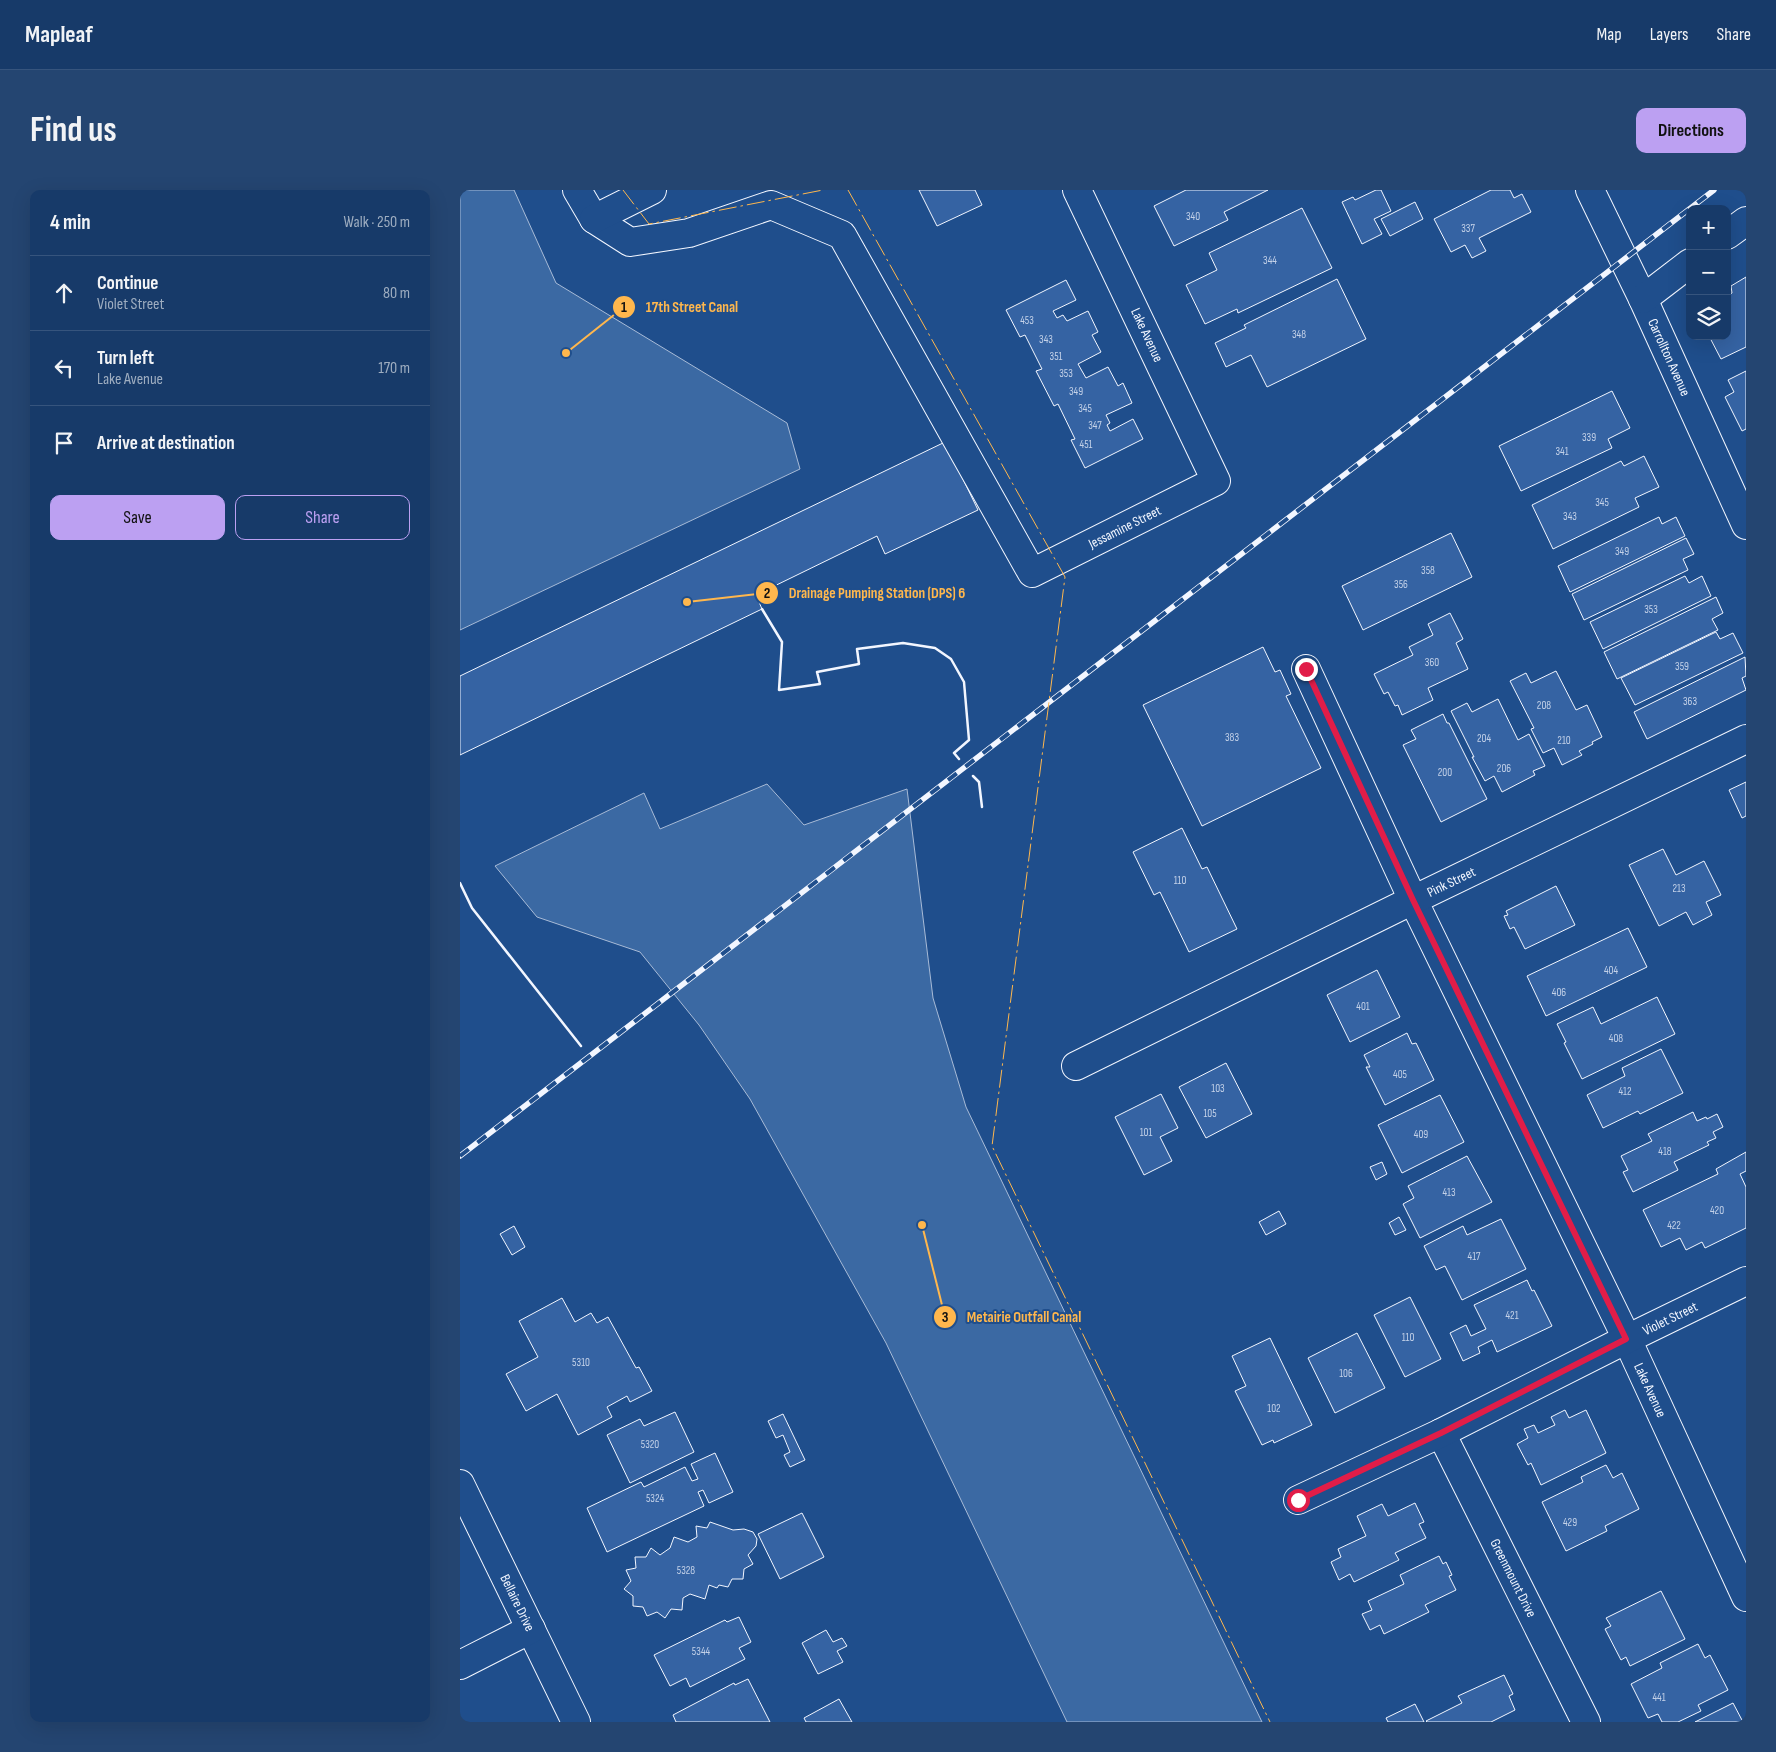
<!DOCTYPE html>
<meta charset="utf-8">
<style>
:root{--surface:#173a69;--page:#244571;--text:#f1f3f6;--muted:#9eadc0;--line:#36547d;--accent:#bca0f2}
body{margin:0;font-family:"Sofia Sans Condensed",sans-serif;background:var(--page);color:var(--text)}
.controls{position:absolute;right:15px;top:15px;display:grid;overflow:hidden;border-radius:10px;box-shadow:0 5px 20px #0002}
.controls button{width:45px;height:45px;display:grid;place-items:center;padding:0;border:0;border-bottom:1px solid var(--line);background:var(--surface);color:var(--text);font:25px sans-serif}
.stop{position:absolute;width:15px;height:15px;margin:-11px;border:4px solid #e11d48;border-radius:50%;background:#fff}
.stop.end{background:#e11d48;border-color:#fff;box-shadow:0 1px 5px #0008}
.list{margin:0;padding:0;list-style:none}
h2{display:flex;justify-content:space-between;align-items:center;height:65px;margin:0;padding:0 20px;font-size:21px}
h2 small{font-size:16px;font-weight:400;color:var(--muted)}
.list li{display:grid;grid-template-columns:32px 1fr auto;gap:15px;align-items:center;box-sizing:border-box;height:75px;padding:0 20px;border-top:1px solid var(--line)}
.list b{display:block;font-size:19px;white-space:nowrap}
.list p{margin:0;font-size:16px;white-space:nowrap;color:var(--muted)}
.list em{font-size:16px;font-style:normal;color:var(--muted)}
.actions{display:flex;gap:10px;padding:15px 20px}
.actions a{flex:1;padding:11px 0;border:1px solid var(--accent);border-radius:10px;text-align:center;font-size:18px;color:var(--accent)}
.actions .main{background:var(--accent);color:#111}
.icon{flex:none;width:28px;height:28px;fill:none;stroke:currentColor;stroke-width:2;stroke-linecap:round;stroke-linejoin:round}
.map{position:relative;flex:none;width:1286px;height:1532px;overflow:hidden;border-radius:10px}
header{display:flex;align-items:center;gap:30px;box-sizing:border-box;height:70px;padding:0 25px;background:var(--surface);border-bottom:1px solid var(--line)}
header strong{font-size:24px}
nav{display:flex;gap:28px;margin-inline-start:auto;font-size:18px}
.intro{display:flex;align-items:center;justify-content:space-between;box-sizing:border-box;height:120px;padding:0 30px}
h1{margin:0;font-size:35px}
.button{padding:12px 22px;border-radius:10px;background:var(--accent);color:#111;font-size:18px;font-weight:700}
main{display:flex;gap:30px;padding:0 30px}
aside{flex:1;background:var(--surface);border-radius:10px;box-shadow:0 5px 20px #0002}
.map>svg:first-child{display:block}
.water{fill:#3b69a3;stroke:#a8bbd7}
.building{fill:#3563a3;stroke:#f2f6ff}
.lines{fill:none;stroke-linecap:round;stroke-linejoin:round}
.minor-casing{stroke:#f2f6ff;stroke-width:30}
.minor{stroke:#1f4e8c;stroke-width:28}
.rail-casing{stroke:#f2f6ff;stroke-width:5.5}
.rail{stroke:#1f4e8c;stroke-width:4;stroke-dasharray:11;stroke-linecap:butt}
.wall{stroke:#f2f6ff;stroke-width:2.5}
.power{stroke:#ffb74d;stroke-width:1;stroke-dasharray:18 4 2.5 4;stroke-linecap:butt}
.route{stroke:#e11d48;stroke-width:6}
.labels{text-anchor:middle;dominant-baseline:central;stroke-width:4;stroke-linejoin:round;paint-order:stroke}
.number-label{font-size:11px;fill:#c3d1e8}
.street-label{font-size:14px;fill:#f2f6ff;stroke:#1f4e8c}
.leader{fill:none;stroke:#ffb74d;stroke-width:2}
.callout-dot{fill:#ffb74d;stroke:#1f4e8c;stroke-width:2}
.mark-label{font-size:15px;text-anchor:middle;font-weight:bold;fill:#111}
.callout-label{font-size:15px;text-anchor:middle;font-weight:bold;fill:#ffb74d;stroke:#1f4e8c;stroke-width:4;stroke-linejoin:round;paint-order:stroke}
</style>
<header>
<strong>Mapleaf</strong>
<nav><a>Map</a><a>Layers</a><a>Share</a></nav>
</header>
<div class="intro"><h1>Find us</h1><a class="button">Directions</a></div>
<main>
<aside>
<h2>4 min<small>Walk · 250 m</small></h2>
<ul class="list">
<li><svg class="icon" aria-label="ahead" viewBox="0 0 24 24"><path d="M12 20V5M6 11l6-6 6 6"/></svg><div><b>Continue</b><p>Violet Street</p></div><em>80 m</em></li>
<li><svg class="icon" aria-label="left" viewBox="0 0 24 24"><path d="M17 20v-9H6M10 6l-5 5 5 5"/></svg><div><b>Turn left</b><p>Lake Avenue</p></div><em>170 m</em></li>
<li><svg class="icon" aria-label="arrive" viewBox="0 0 24 24"><path d="M6 21V4h12l-3 4 3 4H6"/></svg><div><b>Arrive at destination</b></div></li>
</ul>
<div class="actions"><a class="main">Save</a><a>Share</a></div>
</aside>
<div class="map">
<svg width="1286" height="1532" viewBox="0 0 1286 1532">
<rect width="100%" height="100%" fill="#1f4e8c"/>
<!-- water -->
<path class="water" d="M0 0H54L96 93 327 233 340 279 0 440Z
M307 594 344 635 447 599 473 808 506 917 802 1532H607L426 1153 290 909 239 835 180 762 77 727 35 676 184 603 200 639Z"/>
<!-- building -->
<path class="building" d="M459 0H515L522 15 477 36Z
M726 0H808L764 22 768 30 714 56 694 16Z
M916 0H921L931 21 914 29 922 44 902 54 882 12 893 7 895 10Z
M1031 0H1050L1054 8 1062 4 1071 22 1019 48 1026 61 1012 68 1005 55 991 62 974 29Z
M955 12 963 29 930 46 921 29Z
M842 18 872 78 778 123 777 119 745 134 726 95 757 80 749 63Z
M1286 87V157L1261 169 1249 146H1267V106L1272 103 1271 96Z
M877 89 906 149 807 197 791 165 766 177 755 153 786 138 784 135Z
M606 90 616 110 593 121 597 128 603 125 607 131 628 121 638 142 632 145 641 162 618 174 626 188 648 177 658 196 663 193 672 213 646 225 650 233 647 235 650 241 673 229 683 249 625 278 611 250 615 249 598 214 594 216 576 181 582 179 565 145 560 147 546 120Z
M1286 181V239L1282 241 1265 207 1274 202 1268 190Z
M1152 201 1170 238 1148 249 1152 258 1061 301 1039 256Z
M485 252 518 320 425 364 417 346 296 405 302 419 0 565V486Z
M1184 266 1199 297 1175 308 1179 317 1093 359 1072 315 1161 271 1164 276Z
M1199 327 1202 334 1216 327 1225 346 1110 402 1098 376Z
M991 343 1012 387 903 440 882 396Z
M1226 348 1234 364 1223 369 1228 380 1124 430 1112 404Z
M1225 386 1229 393 1242 386 1251 406 1143 459 1130 432Z
M1256 407 1263 423 1252 429 1258 440 1157 489 1144 462Z
M990 423 1003 449 996 453 1008 479 968 498 973 510 942 525 938 515 935 516 928 502 924 504 914 484 953 465 949 457 973 445 968 434Z
M1256 442 1260 449 1273 443 1283 463 1175 515 1161 488Z
M803 457 815 482 820 480 831 504 826 506 861 578 742 636 683 515Z
M1285 467 1286 486 1282 488 1286 500 1187 549 1174 522Z
M1096 481 1116 520 1127 515 1142 547 1132 552 1133 554 1119 561 1122 565 1102 575 1094 558 1083 563 1071 539 1074 538 1050 491 1066 483 1071 493Z
M1038 509 1058 550 1069 544 1085 576 1073 581 1075 585 1042 602 1034 586 1025 591 1012 567H1014L991 521 1007 513 1012 522Z
M983 524 987 533H989L1027 609 981 632 943 555 956 549 951 540Z
M1286 592V626L1282 628 1269 600Z
M722 638 742 679 747 677 777 739 729 762 700 702 694 705 673 662Z
M1203 659 1216 685 1244 671 1261 705 1246 712 1252 725 1233 735 1226 722 1199 736 1169 675Z
M1096 696 1115 735 1065 759 1054 737 1050 739 1044 726 1048 725 1046 721Z
M1168 738 1187 777 1086 826 1067 786Z
M917 780 940 827 890 852 867 805Z
M1197 807 1215 844 1122 889 1104 853 1106 852 1097 834 1133 817 1141 834Z
M947 843 952 854 956 853 974 890 925 915 906 877H910L904 865Z
M1201 859 1223 903 1180 924 1178 921 1143 938 1127 905 1165 886 1162 878Z
M766 873 792 924 746 948 719 897Z
M701 904 718 938 700 947 712 971 684 985 655 927Z
M980 905 1004 952 942 983 918 935Z
M1233 922 1237 931 1246 927 1247 929 1257 924 1263 937 1253 942 1256 948 1247 952 1249 955 1214 972 1218 980 1173 1002 1163 982 1168 980 1161 966 1192 951 1188 944Z
M1286 962V981L1280 984 1286 997V1038L1245 1058 1242 1052 1226 1060 1220 1048 1201 1057 1183 1020 1258 984 1256 979Z
M1007 966 1032 1012 960 1048 943 1014 954 1008 948 996Z
M922 972 927 984 916 990 910 977Z
M819 1021 826 1034 806 1045 799 1032Z
M939 1027 946 1040 935 1045 929 1033Z
M1041 1029 1066 1079 1002 1110 985 1076 976 1080 964 1056 1003 1036 1007 1045Z
M54 1036 65 1057 52 1065 40 1044Z
M1067 1090 1072 1101 1074 1100 1092 1136 1037 1162 1032 1150 1018 1157 1020 1163 1003 1171 990 1143 1006 1135 1011 1146 1026 1139 1014 1115Z
M950 1107 981 1169 945 1187 914 1125Z
M102 1108 115 1132 131 1123 137 1133 148 1127 176 1178 179 1177 192 1201 170 1212 167 1206 147 1217 152 1227 118 1245 97 1204 66 1221 46 1184 78 1167 59 1131Z
M897 1143 925 1198 875 1223 848 1168Z
M810 1148 852 1235 814 1253 813 1250 802 1255 775 1201 786 1196 772 1166Z
M1105 1220 1109 1228 1126 1220 1146 1263 1081 1295 1071 1273 1068 1275 1057 1254 1068 1248 1064 1239 1074 1235 1078 1243 1095 1235 1091 1227Z
M215 1222 234 1262 170 1293 147 1245 180 1229 184 1236Z
M323 1224 345 1270 330 1277 324 1265 330 1262 323 1245 316 1248 308 1231Z
M255 1263 273 1302 249 1313 243 1300 238 1302 244 1316 147 1362 127 1318 181 1292 184 1297 225 1277 232 1291 238 1289 231 1274Z
M1146 1275 1153 1288 1162 1283 1179 1319 1145 1336 1147 1341 1106 1361 1082 1312 1123 1292 1121 1287Z
M955 1313 964 1332 959 1334 966 1348 935 1363 939 1370 894 1392 890 1384 879 1390 871 1372 881 1367 878 1359 906 1346 897 1326 922 1314 928 1326Z
M342 1323 364 1367 320 1389 298 1344Z
M250 1332 273 1340 284 1339 293 1342 297 1349 296 1356 288 1365 293 1374 284 1379 283 1389H272L268 1397 259 1395 257 1398 249 1395 245 1409 230 1404 223 1408 222 1420 211 1419 205 1428 197 1422 187 1426 183 1417 173 1416V1406L164 1399 171 1391 166 1380 176 1378 175 1367H186L191 1358 200 1365 210 1358 214 1347 228 1352 237 1347 236 1336 247 1338Z
M979 1366 983 1374 986 1372 992 1385 989 1386 996 1400 965 1415 969 1422 924 1444 920 1435 910 1440 902 1424 912 1420 908 1411 944 1394 940 1385Z
M1201 1401 1225 1449 1170 1476 1166 1467 1161 1470 1145 1439 1151 1436 1146 1428Z
M279 1427 291 1452 279 1458 285 1469 230 1497 226 1488 210 1496 194 1465 265 1430 267 1432Z
M366 1440 373 1452 382 1448 387 1456 377 1461 383 1472 358 1484 342 1453Z
M1238 1454 1245 1468 1250 1465 1268 1500 1238 1515 1241 1521 1218 1532H1202L1198 1524 1188 1528 1171 1494 1202 1478 1200 1473Z
M1044 1485 1053 1504 1049 1506 1055 1520 1031 1532H967L966 1531 1002 1513 998 1506Z
M288 1489 310 1532H216L213 1525 274 1493 275 1495Z
M379 1509 392 1532H346L344 1528Z
M1273 1513 1283 1532H1235Z
M955 1514 964 1532H928L926 1528Z"/>
<g class="lines">
<defs>
<g id="minor">
<path id="s1" d="M117 0 134 29 170 52 229 43 311 15 382 45 572 383 756 291 617 0"/>
<path id="s2" d="M1130 0 1183 109 1286 335"/>
<path d="M134 29 192 0"/>
<path d="M1267 45 1286 31"/>
<path d="M1183 109 1230 73"/>
<path id="s3" d="M846 479 953 710 1167 1149 1286 1407"/>
<path id="s4" d="M616 876 953 710 1286 549"/>
<path id="s5" d="M981 1243 1126 1532"/>
<path id="s6" d="M0 1294 116 1532"/>
<path id="s7" d="M838 1310 981 1243 1167 1149 1286 1091"/>
<path d="M0 1475 71 1439"/>
</g>
</defs>
<!-- minor casing -->
<use href="#minor" class="minor-casing"/>
<!-- minor -->
<use href="#minor" class="minor"/>
<defs>
<path id="rail" d="M0 966 1254 0"/>
</defs>
<!-- rail casing -->
<use href="#rail" class="rail-casing"/>
<!-- rail -->
<use href="#rail" class="rail"/>
<!-- wall -->
<path class="wall" d="M302 419 322 452 319 500 360 494 357 482 399 474 397 459 443 453 475 458 491 469 504 492 509 550 494 563 499 569
M513 586 519 592 522 617
M0 693 12 718 121 856"/>
<!-- power -->
<path class="power" d="M163 0 189 34 363 0
M388 0 605 387 532 956 810 1532"/>
</g>
<g class="lines">
<!-- route -->
<path class="route" d="M838 1310 981 1243 1166 1149 953 710 846 479"/>
</g>
<g class="labels">
<!-- number labels -->
<g class="number-label">
<text x="733" y="26">340</text>
<text x="1008" y="38">337</text>
<text x="810" y="70">344</text>
<text x="567" y="130">453</text>
<text x="839" y="144">348</text>
<text x="586" y="149">343</text>
<text x="596" y="166">351</text>
<text x="606" y="183">353</text>
<text x="616" y="201">349</text>
<text x="625" y="218">345</text>
<text x="635" y="235">347</text>
<text x="1129" y="247">339</text>
<text x="626" y="254">451</text>
<text x="1102" y="261">341</text>
<text x="1142" y="312">345</text>
<text x="1110" y="326">343</text>
<text x="1162" y="361">349</text>
<text x="968" y="380">358</text>
<text x="941" y="394">356</text>
<text x="1191" y="419">353</text>
<text x="972" y="472">360</text>
<text x="1222" y="476">359</text>
<text x="1230" y="511">363</text>
<text x="1084" y="515">208</text>
<text x="772" y="547">383</text>
<text x="1024" y="548">204</text>
<text x="1104" y="550">210</text>
<text x="1044" y="578">206</text>
<text x="985" y="582">200</text>
<text x="720" y="690">110</text>
<text x="1219" y="698">213</text>
<text x="1151" y="780">404</text>
<text x="1099" y="802">406</text>
<text x="903" y="816">401</text>
<text x="1156" y="848">408</text>
<text x="940" y="884">405</text>
<text x="758" y="898">103</text>
<text x="1165" y="901">412</text>
<text x="750" y="923">105</text>
<text x="686" y="942">101</text>
<text x="961" y="944">409</text>
<text x="1205" y="961">418</text>
<text x="989" y="1002">413</text>
<text x="1257" y="1020">420</text>
<text x="1214" y="1035">422</text>
<text x="1014" y="1066">417</text>
<text x="1052" y="1125">421</text>
<text x="948" y="1147">110</text>
<text x="121" y="1172">5310</text>
<text x="886" y="1183">106</text>
<text x="814" y="1218">102</text>
<text x="190" y="1254">5320</text>
<text x="195" y="1308">5324</text>
<text x="1110" y="1332">429</text>
<text x="226" y="1380">5328</text>
<text x="241" y="1461">5344</text>
<text x="1199" y="1507">441</text>
</g>
<!-- street labels -->
<g class="street-label">
<text transform="translate(687 145) rotate(65)">Lake Avenue</text>
<text stroke="none"><textPath href="#s2" startOffset="185">Carrollton Avenue</textPath></text>
<text stroke="none"><textPath href="#s1" startOffset="791">Jessamine Street</textPath></text>
<text stroke="none"><textPath href="#s4" startOffset="418">Pink Street</textPath></text>
<text stroke="none"><textPath href="#s7" startOffset="414">Violet Street</textPath></text>
<text stroke="none"><textPath href="#s3" startOffset="799">Lake Avenue</textPath></text>
<text stroke="none"><textPath href="#s5" startOffset="162">Greenmount Drive</textPath></text>
<text stroke="none"><textPath href="#s6" startOffset="132">Bellaire Drive</textPath></text>
</g>
</g>
<!-- callouts -->
<path class="leader" d="M106 163L164 117M227 412L307 403M462 1035L485 1127"/>
<g class="callout-dot">
<circle cx="106" cy="163" r="5"/>
<circle cx="227" cy="412" r="5"/>
<circle cx="462" cy="1035" r="5"/>
<circle cx="164" cy="117" r="12"/>
<circle cx="307" cy="403" r="12"/>
<circle cx="485" cy="1127" r="12"/>
</g>
<g class="mark-label">
<text x="164" y="122">1</text>
<text x="307" y="408">2</text>
<text x="485" y="1132">3</text>
</g>
<g class="callout-label">
<text x="232" y="122">17th Street Canal</text>
<text x="417" y="408">Drainage Pumping Station (DPS) 6</text>
<text x="564" y="1132">Metairie Outfall Canal</text>
</g>
</svg>
<div class="controls">
<button>+</button>
<button>−</button>
<button><svg class="icon" aria-label="layers" viewBox="0 0 24 24"><path d="M12 4l9 5-9 5-9-5zM3 14l9 5 9-5"/></svg></button>
</div>
<div class="stop" style="left:838px;top:1310px"></div>
<div class="stop end" style="left:846px;top:479px"></div>
</div>
</main>
